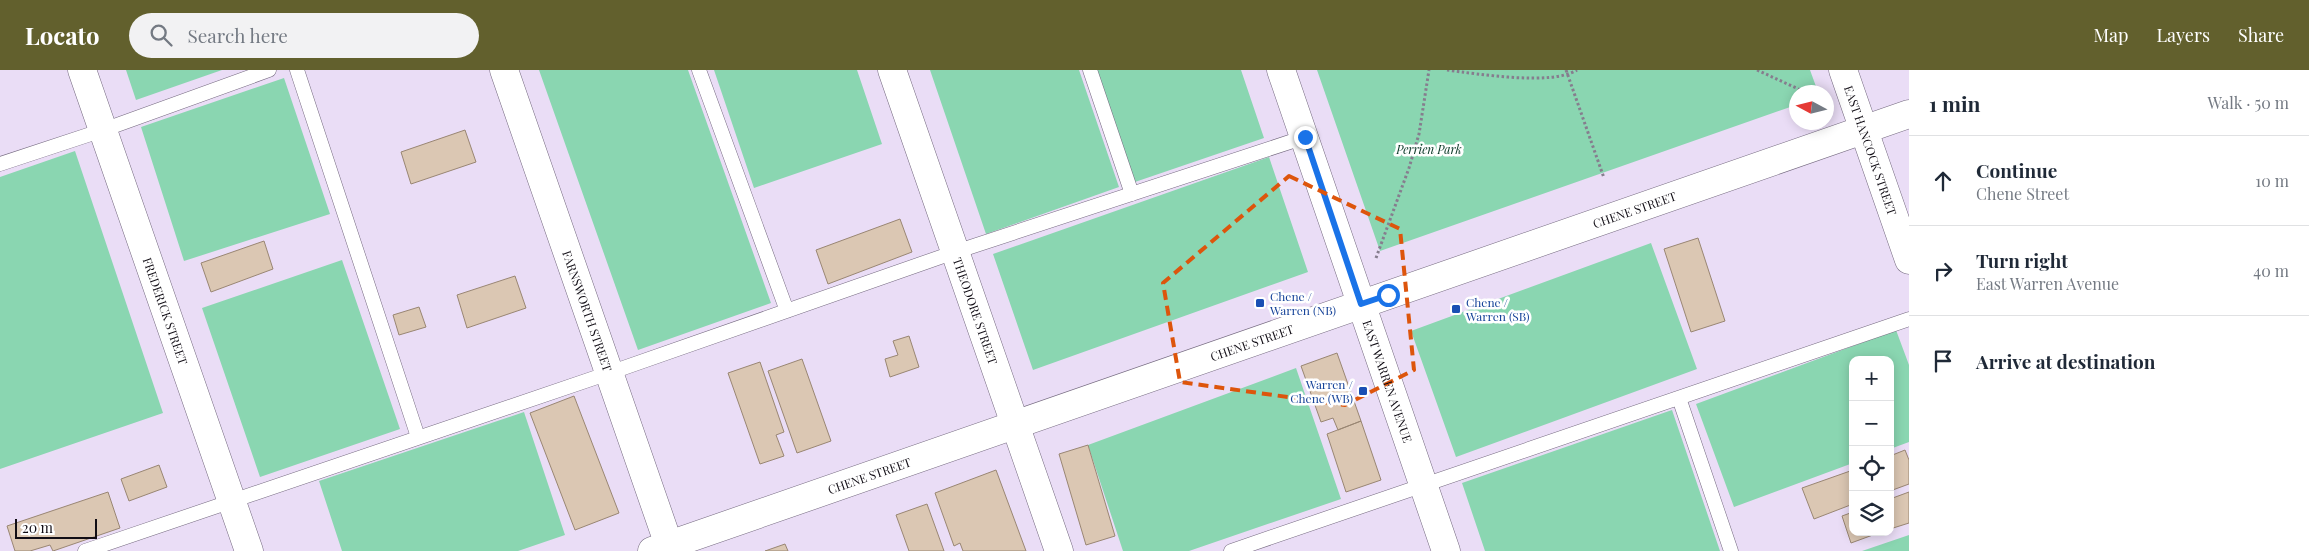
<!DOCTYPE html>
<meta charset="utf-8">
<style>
:root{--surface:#fff;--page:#f2f2f3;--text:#1f2937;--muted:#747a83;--line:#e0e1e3;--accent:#62602d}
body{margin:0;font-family:"Playfair Display",serif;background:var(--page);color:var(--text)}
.controls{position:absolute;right:15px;bottom:15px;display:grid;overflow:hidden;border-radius:10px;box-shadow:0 2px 12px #0003}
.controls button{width:45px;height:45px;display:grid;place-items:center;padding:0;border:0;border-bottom:1px solid var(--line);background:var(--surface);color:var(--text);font:25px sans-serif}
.compass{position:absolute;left:1789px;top:15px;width:45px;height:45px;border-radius:50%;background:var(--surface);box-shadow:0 2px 12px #0003;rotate:277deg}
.scale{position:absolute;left:15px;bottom:12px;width:82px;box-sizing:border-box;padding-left:5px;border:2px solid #110d15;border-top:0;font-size:14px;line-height:18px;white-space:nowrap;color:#110d15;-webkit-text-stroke:4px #fff;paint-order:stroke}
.stop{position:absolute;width:15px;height:15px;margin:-11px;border:4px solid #1a73e8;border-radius:50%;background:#fff}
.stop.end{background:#1a73e8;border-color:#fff;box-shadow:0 1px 5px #0008}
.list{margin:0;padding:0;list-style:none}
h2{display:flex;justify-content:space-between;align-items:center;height:65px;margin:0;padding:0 20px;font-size:21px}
h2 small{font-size:16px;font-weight:400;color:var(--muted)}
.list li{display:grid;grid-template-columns:32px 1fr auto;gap:15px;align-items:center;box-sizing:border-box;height:90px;padding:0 20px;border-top:1px solid var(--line)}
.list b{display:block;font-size:19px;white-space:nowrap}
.list p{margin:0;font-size:16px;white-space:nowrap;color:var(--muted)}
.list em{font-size:16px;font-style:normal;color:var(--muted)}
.icon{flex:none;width:28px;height:28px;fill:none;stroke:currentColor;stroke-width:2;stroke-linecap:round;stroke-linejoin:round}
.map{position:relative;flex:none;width:1909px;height:481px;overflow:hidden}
header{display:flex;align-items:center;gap:30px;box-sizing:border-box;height:70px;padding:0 25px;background:var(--accent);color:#fff}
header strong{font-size:24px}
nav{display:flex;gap:28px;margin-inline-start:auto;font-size:18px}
.search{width:350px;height:45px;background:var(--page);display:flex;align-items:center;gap:12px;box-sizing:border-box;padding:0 18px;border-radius:28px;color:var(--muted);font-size:19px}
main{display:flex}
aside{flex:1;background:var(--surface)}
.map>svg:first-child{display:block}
.green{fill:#8ad6b1}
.building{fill:#dbc7b3;stroke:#998673}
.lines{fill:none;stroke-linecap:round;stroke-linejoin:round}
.service-casing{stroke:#74697f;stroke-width:15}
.minor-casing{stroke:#74697f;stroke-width:29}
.tertiary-casing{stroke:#74697f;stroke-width:29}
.secondary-casing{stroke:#74697f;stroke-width:29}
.path{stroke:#867d8e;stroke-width:3;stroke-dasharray:2.5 2.5;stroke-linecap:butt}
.service{stroke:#fff;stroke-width:14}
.minor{stroke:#fff;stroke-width:28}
.tertiary{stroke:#fff;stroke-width:28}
.secondary{stroke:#fff;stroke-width:28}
.route{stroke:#1a73e8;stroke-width:6}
.marked{fill:none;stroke:#dd550c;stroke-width:4;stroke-dasharray:10 6;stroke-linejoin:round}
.transit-dot{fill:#1a4fb4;stroke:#fff;stroke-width:2}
.labels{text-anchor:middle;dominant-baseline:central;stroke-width:5;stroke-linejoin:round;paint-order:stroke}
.park-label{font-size:12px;font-style:italic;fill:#073624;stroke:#fff}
.street-label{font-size:12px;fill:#110d15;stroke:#fff}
.transit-label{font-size:12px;fill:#164399;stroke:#fff;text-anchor:start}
</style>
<header>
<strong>Locato</strong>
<div class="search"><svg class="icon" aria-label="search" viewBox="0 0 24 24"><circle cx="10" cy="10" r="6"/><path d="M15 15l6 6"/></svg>Search here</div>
<nav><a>Map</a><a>Layers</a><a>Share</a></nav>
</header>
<main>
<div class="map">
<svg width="1909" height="481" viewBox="0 0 1909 481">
<rect width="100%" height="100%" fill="#eaddf6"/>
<!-- green -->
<path class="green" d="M126 0H222L136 30Z
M539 0H688L771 233 638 280Z
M714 0H857L882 74 754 118Z
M930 0H1079L1119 117 986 164Z
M1096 0H1241L1264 68 1135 112Z
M1317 0H1810L1818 22H1796V35L1380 181Z
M284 8 330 144 184 191 141 57Z
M75 81 163 343 0 399V107Z
M1269 87 1308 202 1033 300 993 184Z
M1651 173 1697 299 1456 387 1411 261Z
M342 190 400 359 260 407 202 238Z
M1896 260 1909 295V372L1890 379V290H1853V393L1734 437 1696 334Z
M1296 298 1341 429 1189 481H1123L1088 375Z
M1672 340 1720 481H1485L1462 413Z
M524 342 565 465 518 481H342L319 411Z
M1909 465V481H1862Z"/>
<!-- building -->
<path class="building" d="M465 60 476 92 411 114 401 82Z
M900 149 912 182 828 214 816 180Z
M1698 168 1725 251 1691 262 1664 179Z
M264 171 273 199 211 222 201 193Z
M515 206 526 238 467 258 457 225Z
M419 237 426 257 399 265 393 245Z
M909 266 919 297 890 307 885 289 898 285 893 271Z
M1337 283 1361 351 1338 360 1333 348 1321 352 1301 296Z
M802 289 831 371 797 383 768 301Z
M760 292 784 362 776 365 784 386 760 394 728 303Z
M574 326 619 443 575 460 530 343Z
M1361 351 1381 410 1346 422 1327 364Z
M1088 375 1115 466 1086 475 1059 384Z
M1905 380 1909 390V414L1890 421V386Z
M159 395 167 417 129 431 121 409Z
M996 400 1026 481H963L960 473 954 476 935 423Z
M1853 400V434L1814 449 1802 418Z
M108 422 120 458 53 481 50 475 30 481H15L7 456Z
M1909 422V453L1890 459V429Z
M927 434 944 481H909L896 445Z
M1853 442V462H1881L1851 473 1842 446Z
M785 474 788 481H765Z"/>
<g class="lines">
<defs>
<path id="service" d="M297 0 418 367
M699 0 787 241
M1090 0 1132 124
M0 94 103 60 269 0
M1679 328 1731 481
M85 481 609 303 955 182 1305 67
M1231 481 1909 249"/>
<g id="minor">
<path id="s1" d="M82 0 249 481"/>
<path id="s2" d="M504 0 671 481"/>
<path id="s3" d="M892 0 1059 481"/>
<path id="s4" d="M1843 0 1909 190"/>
</g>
<g id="tertiary">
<path id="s5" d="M652 481 1909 44"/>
</g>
<g id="secondary">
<path id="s6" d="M1281 0 1446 481"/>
</g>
</defs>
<!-- service casing -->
<use href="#service" class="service-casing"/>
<!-- minor casing -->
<use href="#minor" class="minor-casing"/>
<!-- tertiary casing -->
<use href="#tertiary" class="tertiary-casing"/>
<!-- secondary casing -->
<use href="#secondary" class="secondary-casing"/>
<!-- path -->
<path class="path" d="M1447 0C1478 4 1552 16 1577 0
M1566 0 1604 108
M1757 0 1805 22
M1376 188 1409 98 1419 64 1429 0"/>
<!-- service -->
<use href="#service" class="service"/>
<!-- minor -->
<use href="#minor" class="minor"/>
<!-- tertiary -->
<use href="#tertiary" class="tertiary"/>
<!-- secondary -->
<use href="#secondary" class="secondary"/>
</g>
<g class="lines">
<!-- route -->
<path class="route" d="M1305 67 1361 234 1388 225"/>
</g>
<!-- marked area -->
<path class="marked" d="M1289 106 1400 159 1414 300 1345 335 1180 312 1163 213Z"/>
<!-- markers -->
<g class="transit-dot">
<rect x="1255" y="228" width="10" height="10" rx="2.5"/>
<rect x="1451" y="234" width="10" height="10" rx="2.5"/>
<rect x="1358" y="316" width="10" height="10" rx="2.5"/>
</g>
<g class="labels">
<!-- park labels -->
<g class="park-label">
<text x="1429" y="79">Perrien Park</text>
</g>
<!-- street labels -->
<g class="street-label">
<text stroke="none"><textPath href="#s4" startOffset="85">EAST HANCOCK STREET</textPath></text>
<text stroke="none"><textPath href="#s5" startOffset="1040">CHENE STREET</textPath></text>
<text stroke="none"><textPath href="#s1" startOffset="255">FREDERICK STREET</textPath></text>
<text stroke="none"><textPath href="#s3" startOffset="255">THEODORE STREET</textPath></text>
<text stroke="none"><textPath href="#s2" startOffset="255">FARNSWORTH STREET</textPath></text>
<text stroke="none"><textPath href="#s5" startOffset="635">CHENE STREET</textPath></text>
<text stroke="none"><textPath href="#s6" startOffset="329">EAST WARREN AVENUE</textPath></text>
<text stroke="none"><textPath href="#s5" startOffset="230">CHENE STREET</textPath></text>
</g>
<!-- transit labels -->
<g class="transit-label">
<text x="1270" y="226">Chene /<tspan x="1270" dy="14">Warren (NB)</tspan></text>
<text x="1466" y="232">Chene /<tspan x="1466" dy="14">Warren (SB)</tspan></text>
<text x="1353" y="314" text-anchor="end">Warren /<tspan x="1353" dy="14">Chene (WB)</tspan></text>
</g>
</g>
</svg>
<div class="controls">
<button>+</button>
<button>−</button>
<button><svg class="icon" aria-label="locate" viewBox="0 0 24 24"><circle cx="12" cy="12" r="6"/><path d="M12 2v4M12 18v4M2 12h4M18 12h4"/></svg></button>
<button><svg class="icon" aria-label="layers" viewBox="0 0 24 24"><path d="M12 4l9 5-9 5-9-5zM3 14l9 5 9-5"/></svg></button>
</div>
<svg class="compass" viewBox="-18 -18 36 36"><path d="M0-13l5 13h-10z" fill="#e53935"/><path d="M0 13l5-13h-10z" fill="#747a83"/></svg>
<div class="scale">20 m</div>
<div class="stop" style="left:1388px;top:225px"></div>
<div class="stop end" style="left:1305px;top:67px"></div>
</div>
<aside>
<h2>1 min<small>Walk · 50 m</small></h2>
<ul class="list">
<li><svg class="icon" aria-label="ahead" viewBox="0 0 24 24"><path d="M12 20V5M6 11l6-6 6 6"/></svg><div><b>Continue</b><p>Chene Street</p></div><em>10 m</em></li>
<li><svg class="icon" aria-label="right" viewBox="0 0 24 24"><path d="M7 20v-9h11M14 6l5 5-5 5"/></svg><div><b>Turn right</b><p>East Warren Avenue</p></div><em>40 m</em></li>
<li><svg class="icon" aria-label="arrive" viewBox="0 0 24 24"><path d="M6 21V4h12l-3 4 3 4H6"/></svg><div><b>Arrive at destination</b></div></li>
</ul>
</aside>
</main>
